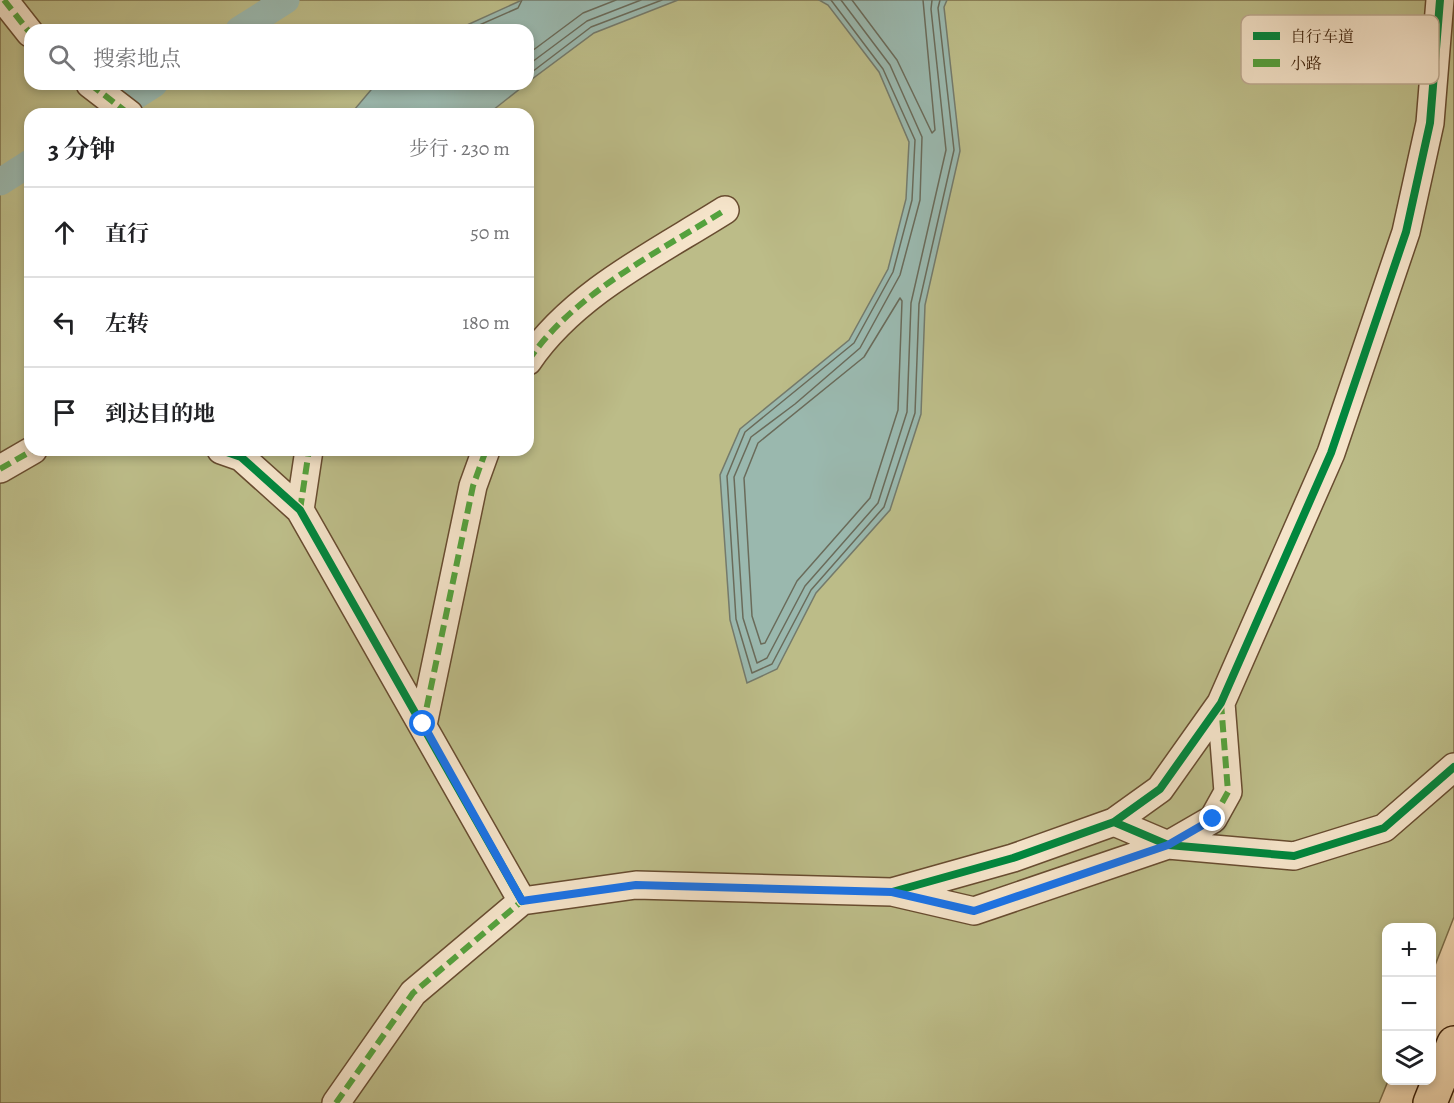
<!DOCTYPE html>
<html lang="zh">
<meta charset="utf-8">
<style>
:root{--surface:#fff;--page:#f6f6f6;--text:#202124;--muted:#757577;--line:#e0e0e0}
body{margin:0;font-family:Alegreya,"Noto Serif SC",serif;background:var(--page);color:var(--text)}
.controls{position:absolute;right:18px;bottom:18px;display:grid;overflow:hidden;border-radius:12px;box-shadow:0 3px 9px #0003}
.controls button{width:54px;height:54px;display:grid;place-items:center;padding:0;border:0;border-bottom:2px solid var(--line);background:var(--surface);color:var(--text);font:30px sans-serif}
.stop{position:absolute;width:18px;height:18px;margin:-14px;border:4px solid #1a73e8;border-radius:50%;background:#fff}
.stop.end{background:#1a73e8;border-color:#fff;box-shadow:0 2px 6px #0008}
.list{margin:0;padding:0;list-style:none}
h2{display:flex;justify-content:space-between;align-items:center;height:78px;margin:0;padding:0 24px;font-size:26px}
h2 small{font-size:20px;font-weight:400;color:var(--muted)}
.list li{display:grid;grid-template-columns:39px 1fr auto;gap:18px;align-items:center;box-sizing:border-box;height:90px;padding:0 24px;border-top:2px solid var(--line)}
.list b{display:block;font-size:22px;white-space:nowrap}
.list em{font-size:20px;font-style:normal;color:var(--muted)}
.icon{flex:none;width:33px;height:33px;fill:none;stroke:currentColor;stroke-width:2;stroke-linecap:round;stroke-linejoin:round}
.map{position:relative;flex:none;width:1454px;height:1103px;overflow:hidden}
.search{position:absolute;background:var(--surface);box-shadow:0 3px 9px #0003;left:24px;top:24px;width:510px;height:66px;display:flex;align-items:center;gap:15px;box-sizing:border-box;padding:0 21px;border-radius:18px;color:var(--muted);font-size:22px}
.panel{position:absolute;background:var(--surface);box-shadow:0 3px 9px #0003;left:24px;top:108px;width:510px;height:348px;border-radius:18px}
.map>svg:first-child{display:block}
.green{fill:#bcbc88;stroke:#7c6d48;stroke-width:1.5;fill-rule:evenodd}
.water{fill:#9ab8ae;stroke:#747a6b;stroke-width:1.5}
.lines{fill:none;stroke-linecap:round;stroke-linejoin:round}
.shore{stroke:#6a6b5a;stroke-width:1.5}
.canal{stroke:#9ab8ae;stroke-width:27}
.minor-casing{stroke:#684c30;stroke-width:30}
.primary-casing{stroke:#3b1e07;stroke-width:36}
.minor{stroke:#f5e4ca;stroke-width:27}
.primary{stroke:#efd5ad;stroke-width:33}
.quiet{stroke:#54a23d;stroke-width:6;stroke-dasharray:12 6;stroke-linecap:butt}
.cycleway-casing{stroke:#f5e4ca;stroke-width:11}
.cycleway{stroke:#00873e;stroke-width:8}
.route{stroke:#1a73e8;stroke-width:8}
.key{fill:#f5e4ca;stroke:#bda990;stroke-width:1.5}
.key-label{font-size:16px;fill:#3b1e07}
</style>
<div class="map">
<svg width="1454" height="1103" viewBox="0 0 1454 1103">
<rect width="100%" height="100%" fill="#efd5ad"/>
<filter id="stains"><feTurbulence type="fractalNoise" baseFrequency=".00333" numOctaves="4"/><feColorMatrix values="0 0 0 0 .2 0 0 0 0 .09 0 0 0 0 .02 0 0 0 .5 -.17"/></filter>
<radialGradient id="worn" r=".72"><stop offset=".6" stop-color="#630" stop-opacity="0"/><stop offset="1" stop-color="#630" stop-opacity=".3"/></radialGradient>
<!-- green -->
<path class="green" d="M0 0H1454V917L1432 973V928H1386L1388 1081 1379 1103H0ZM30 30H528V84H30ZM30 114H528V450H30Z"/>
<!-- water -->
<path class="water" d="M522 0H678L594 33 528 82V30H456Z
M819 0H947L944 7 960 151 925 305 921 414 890 510 816 593 777 669 747 683 730 620 720 475 740 429 849 340 888 269 906 199 909 142 879 72 828 5Z
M376 84H526L488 114H356L354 110Z"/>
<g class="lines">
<!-- shore -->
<path class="shore" d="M831 0 883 69 915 140 912 200 893 272 854 343 745 432 727 476 736 619 752 673 772 664 811 590 884 507 915 413 919 304 954 150 938 8 940 0
M841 0 890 65 922 137 920 200 900 275 860 348 795 404 751 437 734 477 743 618 757 663 767 658 805 586 878 503 907 412 911 303 946 150 931 9 932 0
M852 0 897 60 932 133 935 130 923 0
M468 30 518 8 522 0
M528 54 583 13 616 0
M528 65 587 21 641 0
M528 75 591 27 662 0
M900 298 902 301 898 410 870 498 797 581 765 643 761 644 752 616 744 478 758 443 864 357Z"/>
<!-- canal -->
<path class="canal" d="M239 30 286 0
M107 114 154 84
M0 182 30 163"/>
<defs>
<path id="minor" d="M4 0 30 33
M90 84 129 114
M528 361C574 293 657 253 725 210
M221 450 241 457 300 510 522 901
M0 469 33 450
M300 510 309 450
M423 725 473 486 486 450
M1114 822 1168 845 1294 856 1384 828 1454 767
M892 892 1013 858 1114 822 1160 789 1221 703 1331 453 1406 232 1430 123 1440 0
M336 1103 413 993 522 901 636 885 892 892 974 911 1168 845 1213 819 1228 792 1221 703"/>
<path id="primary" d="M1430 1103 1454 1043"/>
</defs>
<!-- minor casing -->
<use href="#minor" class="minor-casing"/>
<!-- primary casing -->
<use href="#primary" class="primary-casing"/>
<!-- minor -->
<use href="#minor" class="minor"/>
<!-- primary -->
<use href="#primary" class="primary"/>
<!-- quiet -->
<path class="quiet" d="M4 0 30 33
M90 84 129 114
M528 361C574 293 657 253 725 210
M0 469 33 450
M300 510 309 450
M423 725 473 486 486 450
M336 1103 413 993 522 901 636 885 892 892 974 911 1168 845 1213 819 1228 792 1221 703"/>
<defs>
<path id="cycleway" d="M221 450 241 457 300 510 522 901
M1114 822 1168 845 1294 856 1384 828 1454 767
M892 892 1013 858 1114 822 1160 789 1221 703 1331 453 1406 232 1430 123 1440 0"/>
</defs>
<!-- cycleway casing -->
<use href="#cycleway" class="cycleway-casing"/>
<!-- cycleway -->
<use href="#cycleway" class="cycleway"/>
</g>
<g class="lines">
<!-- route -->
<path class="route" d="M423 724 522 901 636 885 892 892 974 911 1168 845 1213 819"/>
</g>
<!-- legend -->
<rect x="1241" y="15" width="198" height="69" rx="9" class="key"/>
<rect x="1253" y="32" width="27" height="8" fill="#00873e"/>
<rect x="1253" y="59" width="27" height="8" fill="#54a23d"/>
<g class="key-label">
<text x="1290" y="42">自行车道</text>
<text x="1290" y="69">小路</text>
</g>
<rect width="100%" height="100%" filter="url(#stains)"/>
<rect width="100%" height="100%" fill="url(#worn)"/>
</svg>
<div class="controls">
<button>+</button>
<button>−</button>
<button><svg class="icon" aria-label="layers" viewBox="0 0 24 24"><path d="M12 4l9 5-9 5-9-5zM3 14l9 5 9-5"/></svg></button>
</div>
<div class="stop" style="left:423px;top:724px"></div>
<div class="stop end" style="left:1213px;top:819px"></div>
<div class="search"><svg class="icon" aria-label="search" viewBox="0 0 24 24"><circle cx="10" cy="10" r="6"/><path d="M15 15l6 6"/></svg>搜索地点</div>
<section class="panel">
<h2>3 分钟<small>步行 · 230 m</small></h2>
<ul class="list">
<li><svg class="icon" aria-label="ahead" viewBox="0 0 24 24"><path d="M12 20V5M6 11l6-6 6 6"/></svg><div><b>直行</b></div><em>50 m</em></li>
<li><svg class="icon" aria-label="left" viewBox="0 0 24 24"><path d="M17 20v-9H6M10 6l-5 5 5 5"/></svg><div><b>左转</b></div><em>180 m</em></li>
<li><svg class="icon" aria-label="arrive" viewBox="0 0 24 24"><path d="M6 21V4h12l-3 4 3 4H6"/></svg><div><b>到达目的地</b></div></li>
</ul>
</section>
</div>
